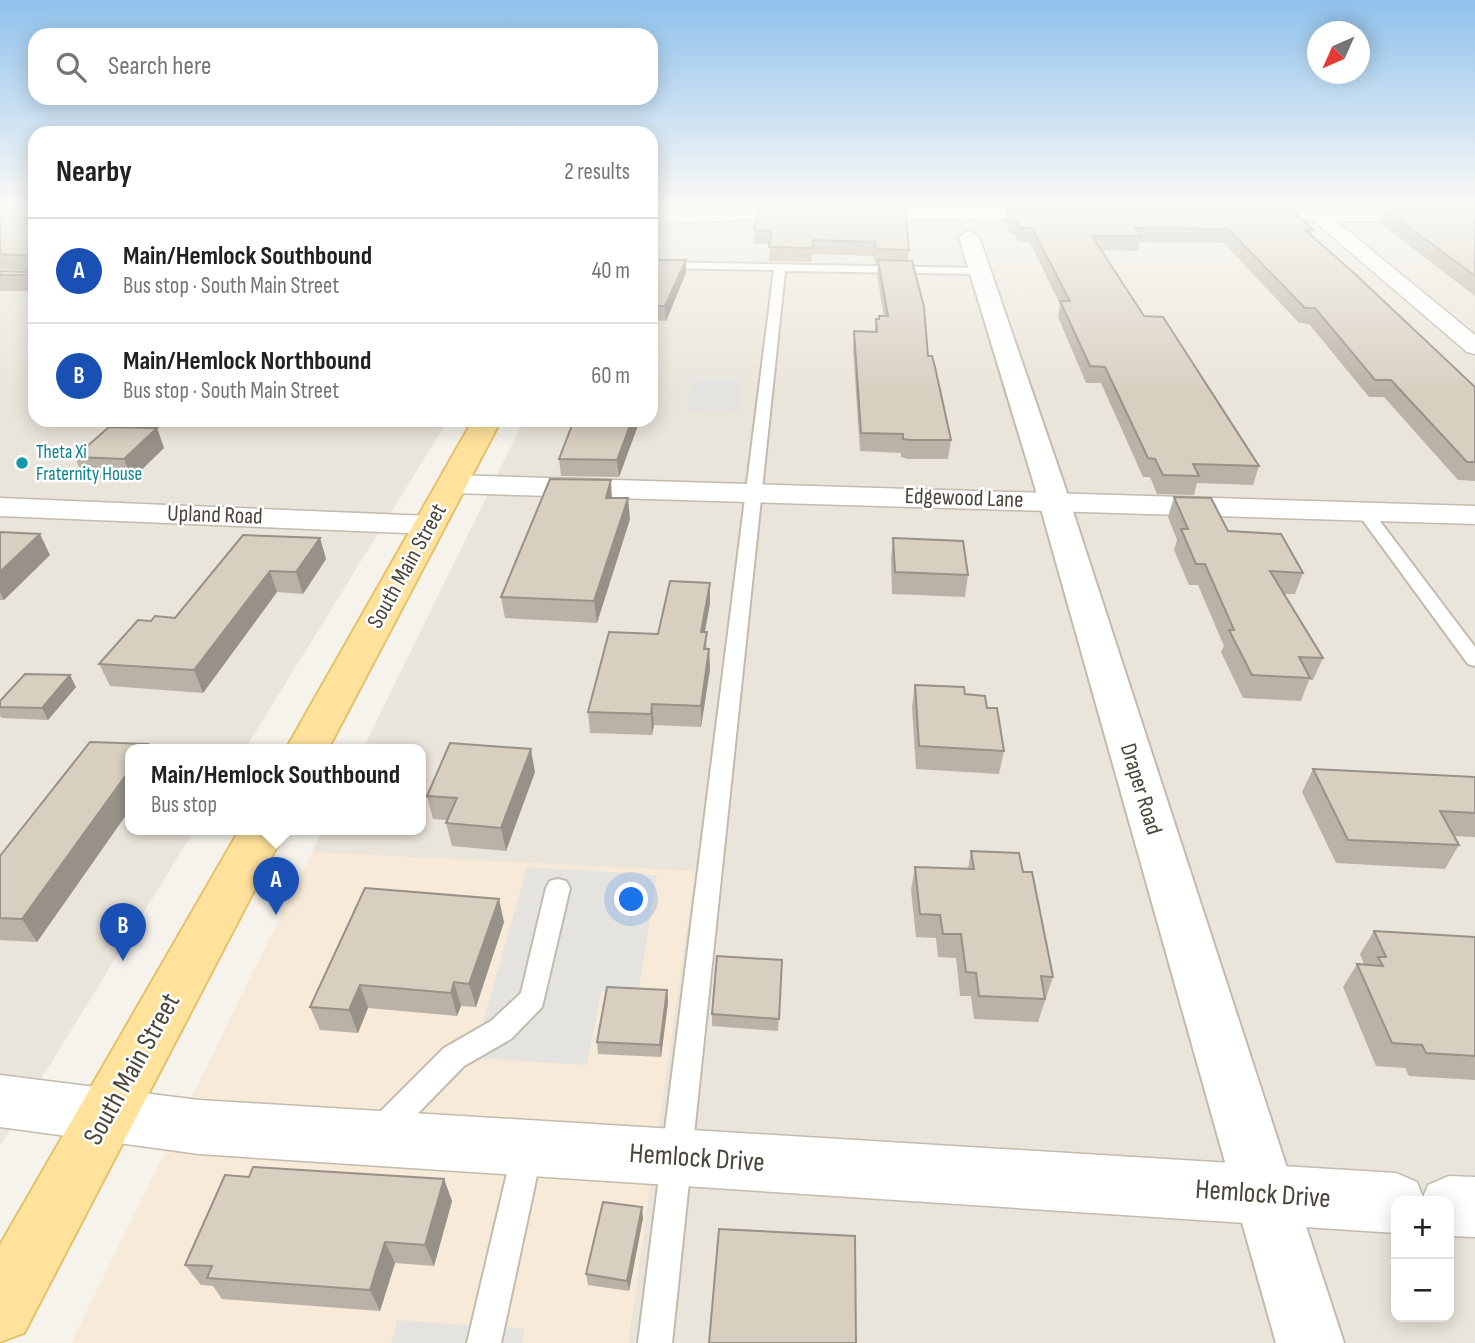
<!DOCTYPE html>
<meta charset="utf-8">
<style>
:root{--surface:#fff;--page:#f2f2f2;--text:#202124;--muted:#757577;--line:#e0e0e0;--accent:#0f766e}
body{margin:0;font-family:"Sofia Sans Condensed",sans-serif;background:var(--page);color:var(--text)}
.controls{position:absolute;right:21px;bottom:21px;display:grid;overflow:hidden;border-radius:14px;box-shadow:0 4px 18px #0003}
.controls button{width:63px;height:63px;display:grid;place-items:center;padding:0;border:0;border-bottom:2px solid var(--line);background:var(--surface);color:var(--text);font:35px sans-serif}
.compass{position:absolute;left:1307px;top:21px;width:63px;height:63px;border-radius:50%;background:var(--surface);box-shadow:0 4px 18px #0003;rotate:225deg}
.you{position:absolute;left:632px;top:900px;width:24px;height:24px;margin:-18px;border:5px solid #fff;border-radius:50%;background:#1a73e8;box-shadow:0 0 0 10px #1a73e833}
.badge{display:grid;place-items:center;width:46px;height:46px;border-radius:50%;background:var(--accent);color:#fff;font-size:23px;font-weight:700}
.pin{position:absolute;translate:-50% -58px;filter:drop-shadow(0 2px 4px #0008)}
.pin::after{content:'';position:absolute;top:37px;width:24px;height:21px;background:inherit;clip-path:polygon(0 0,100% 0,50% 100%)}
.popup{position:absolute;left:125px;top:744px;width:301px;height:91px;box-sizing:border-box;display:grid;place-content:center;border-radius:14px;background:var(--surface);filter:drop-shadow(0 2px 5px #0005);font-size:23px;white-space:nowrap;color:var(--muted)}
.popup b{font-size:26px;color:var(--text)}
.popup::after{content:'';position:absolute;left:50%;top:100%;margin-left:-14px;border:14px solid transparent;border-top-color:var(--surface)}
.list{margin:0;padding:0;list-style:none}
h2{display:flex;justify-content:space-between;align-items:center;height:91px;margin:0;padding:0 28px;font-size:30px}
h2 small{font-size:23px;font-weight:400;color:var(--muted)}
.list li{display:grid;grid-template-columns:46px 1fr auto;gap:21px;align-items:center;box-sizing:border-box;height:105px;padding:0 28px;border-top:2px solid var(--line)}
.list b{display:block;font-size:26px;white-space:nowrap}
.list p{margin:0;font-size:23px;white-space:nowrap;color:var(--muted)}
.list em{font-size:23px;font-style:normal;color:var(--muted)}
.icon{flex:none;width:38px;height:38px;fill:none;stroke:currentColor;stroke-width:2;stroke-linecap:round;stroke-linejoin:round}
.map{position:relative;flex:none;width:1475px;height:1343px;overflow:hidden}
.search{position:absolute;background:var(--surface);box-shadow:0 4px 18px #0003;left:28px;top:28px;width:630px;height:77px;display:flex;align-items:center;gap:18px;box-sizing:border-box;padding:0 24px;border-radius:21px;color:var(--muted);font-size:26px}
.panel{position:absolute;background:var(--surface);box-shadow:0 4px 18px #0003;left:28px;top:126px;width:630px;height:301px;border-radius:21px}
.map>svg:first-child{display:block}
.residential{fill:#eae5da;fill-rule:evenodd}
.commercial{fill:#f7ead8}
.parking{fill:#e5e3e0}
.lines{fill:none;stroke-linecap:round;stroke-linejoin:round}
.service-casing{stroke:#c2bbae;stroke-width:4}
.minor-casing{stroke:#c2bbae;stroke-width:3}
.tertiary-casing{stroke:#c2bbae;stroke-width:4}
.primary-casing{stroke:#e6c16a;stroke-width:4}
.service{fill:#fff;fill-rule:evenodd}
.minor{fill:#fff;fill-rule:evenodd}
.tertiary{fill:#fff;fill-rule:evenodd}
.primary{fill:#ffe39c;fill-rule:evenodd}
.wall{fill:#bab2a6}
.shaded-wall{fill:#979187}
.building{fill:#d8cfc1;stroke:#979187;stroke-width:2}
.culture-dot{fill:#0f9aa8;stroke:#fff;stroke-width:2.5}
.labels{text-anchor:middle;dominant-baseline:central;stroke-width:5;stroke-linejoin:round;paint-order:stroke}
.far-culture-label{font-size:19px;fill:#0d838f;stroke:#fff;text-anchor:start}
.street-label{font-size:23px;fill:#4b4439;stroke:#fff}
.near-street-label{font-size:28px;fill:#4b4439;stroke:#fff}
</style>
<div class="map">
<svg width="1475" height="1343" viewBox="0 0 1475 1343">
<rect width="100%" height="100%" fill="#f6f3ec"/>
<!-- residential -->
<path class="residential" d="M0 204H35V420H448L245 749H131V829H195L0 1146Z
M651 204H1475V1343H628L662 1100 312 852 323 829H421V749H363L524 420H651ZM1396 1201H1449V1317H1396Z"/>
<!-- commercial -->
<path class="commercial" d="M312 852 695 871 628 1343H71Z"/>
<!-- parking -->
<path class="parking" d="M693 378H741L738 413 688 412Z
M527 867 657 875 638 994 601 992 587 1065 473 1058Z
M397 1320 525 1329 522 1343H391Z"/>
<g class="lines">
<defs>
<path id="service" d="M651 262 979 268 984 271 979 274 785 271 672 1343H638L774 270 651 268Z
M1364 506 1370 508 1475 647V666L1468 664 1356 511Z
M558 879 566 881 570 888 542 1007 511 1039 464 1066 392 1140 382 1144 372 1140 367 1130 372 1120 444 1048 491 1021 521 993 546 888 550 881Z
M527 1137 538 1142 542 1152 501 1343H467L512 1152 516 1142Z"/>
<path id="minor" d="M1319 211 1325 212 1475 335V354L1467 352 1313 220 1310 216Z
M452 475 1475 506V524L452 493 442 490 438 484 442 478Z
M0 498 430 516 441 519 445 525 441 531 430 534 0 516Z
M0 1075 199 1100 1396 1173 1417 1182 1423 1197 1428 1185 1449 1176 1475 1177V1237L1449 1236V1201H1396V1233L199 1154 0 1127Z"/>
<path id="tertiary" d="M773 208H1058L1067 214 1058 220 773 218 651 224V212Z
M1248 210H1475V222L1241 220 1239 216 1241 212Z
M969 231 979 237 1064 484 1344 1343H1276L1034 484 959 237Z"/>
<path id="primary" d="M473 420H501L328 749H286Z
M240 829H286L24 1333 0 1342V1245Z"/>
</defs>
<!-- service casing -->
<use href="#service" class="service-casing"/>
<!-- minor casing -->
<use href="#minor" class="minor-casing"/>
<!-- tertiary casing -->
<use href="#tertiary" class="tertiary-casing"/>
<!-- primary casing -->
<use href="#primary" class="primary-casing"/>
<!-- service -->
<use href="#service" class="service"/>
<!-- minor -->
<use href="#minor" class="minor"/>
<!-- tertiary -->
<use href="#tertiary" class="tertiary"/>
<!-- primary -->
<use href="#primary" class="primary"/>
</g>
<!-- wall -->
<path class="wall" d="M0 204H35V291H0V271L28 272 30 271 0 269Z
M762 204H903V206H762Z
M997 204H1270V207L997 206Z
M1355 204H1409L1408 207H1359Z
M1411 204H1475V207H1411Z
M759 208 909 250 908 261 928 356 951 440 948 459H908L901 457V453L860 451 853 348 854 331 875 332 876 319H879L884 316 877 275 878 264 875 263 873 256 812 254 811 262 769 261 770 244H754V230Z
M1007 209 1313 230 1311 236 1475 387V481L1458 480 1384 397H1369L1309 324 1299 323 1224 243 1139 242 1138 251 1101 250 1144 316 1259 466 1253 485 1197 483 1194 495 1157 494 1150 477H1143L1101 383H1086L1058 317 1060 304 1030 242H1018L1015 234H1010L1005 222Z
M1386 210H1475V296L1381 224Z
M651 260H686V273L666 321 651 320Z
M640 420 619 477 561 476 559 459Z
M157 428 164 448 132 479 83 477 75 457Z
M1174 497 1228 531 1303 573 1295 594H1284L1323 658 1313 680H1309L1301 701 1243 698 1221 652 1224 646 1198 585H1189L1174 550 1177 540 1168 517Z
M630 519 597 623 505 618 501 597Z
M0 532 50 555 4 600H0Z
M320 538 326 559 303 594 277 592 203 693 110 686 99 664 151 621 175 618Z
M893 538 968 575 965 597 892 594 891 559Z
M710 583V603L705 632 707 649H709L710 669 701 727 654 725 652 735 590 733 588 712Z
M915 685 965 694 987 708 1004 751 999 774 916 769 912 707Z
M76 687 48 720 2 718 0 716V701Z
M90 742 148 744 150 749H131V808L37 942 0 940V856Z
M1313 769 1475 777V837L1454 836 1459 845 1445 869 1336 863 1302 792Z
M535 772 506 851 452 846 446 823 448 820 433 819 427 796Z
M971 851 1023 872 1053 977 1038 1022 974 1019 971 996H960L956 958 938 957 936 938 916 937 911 890 915 867 968 869Z
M504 922 476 1007 461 1006 457 1016 368 1008 358 1033 320 1030 310 1007Z
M1374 931 1475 937V1080L1409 1076 1405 1068 1376 1066 1343 987 1357 964H1364L1360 954Z
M782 960 778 1031 712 1026V1014Z
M667 990 668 1002 661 1057 598 1054 597 1042Z
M249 1177 444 1179 452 1201 434 1266 395 1263 380 1311 222 1299 213 1286 201 1285 185 1265Z
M643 1218 629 1291 588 1285 586 1274Z"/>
<!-- shaded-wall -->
<path class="shaded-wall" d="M686 260V273L666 321 665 306Z
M632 420H640L619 477 617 460Z
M157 428 164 448 132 479 124 459Z
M611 480 612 500 606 498Z
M628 498 630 519 597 623 594 601Z
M40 534 50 555 4 600 0 592V572Z
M320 538 326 559 303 594 296 572Z
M270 571 277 592 203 693 194 670Z
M710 583V603L701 652V632Z
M709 649 710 669 701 727V706Z
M70 675 76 687 48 720 42 708Z
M652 704 654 725 652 735 651 714Z
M531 749 535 772 506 851 501 828Z
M131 768V808L37 942 22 919Z
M499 899 504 922 476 1007 469 984Z
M454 982 461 1006 457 1016 451 993Z
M360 985 368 1008 358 1033 349 1010Z
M667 990 668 1002 661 1057 660 1045Z
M444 1179 452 1201 434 1266 425 1245Z
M642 1207 643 1218 629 1291 627 1281Z
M385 1242 395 1263 380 1311 370 1290Z"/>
<!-- building -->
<path class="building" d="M0 204H35V275H0V271L28 272 31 269V256L0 254Z
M759 208H905L909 250 876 249 875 242 813 240 812 248 769 247 772 231 754 230Z
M1007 209 1292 210 1313 230 1304 229 1355 274 1475 387V462H1467L1391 380H1375L1315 308H1305L1228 229 1135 228 1141 236H1092L1144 316 1163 317 1259 466 1193 464 1199 476 1163 475 1155 459 1148 458 1105 367 1090 366 1060 301H1070L1032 228H1020L1017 220H1012Z
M1386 210H1475V276Z
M651 260H686L665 306H651Z
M878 260 912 261 924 307 928 356H932L935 367 951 440H910L903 439V434L861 433 854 331 877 332 876 319H879V316H888Z
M574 420H632L617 460 559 459Z
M109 427 157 428 124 459 75 457Z
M550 479 611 480 606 498H628L594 601 501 597Z
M1174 497 1211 498 1228 531 1281 534 1303 573 1270 571 1323 658 1299 657 1310 678 1252 675 1229 630H1234L1205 564H1196L1181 529H1188Z
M0 532 40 534 0 572Z
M243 535 320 538 296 572 270 571 194 670 99 664 138 620 151 621 155 616 175 618Z
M893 538 963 541 968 575 895 572Z
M670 581 710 583 701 632H707L704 649H709L701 706 652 704 651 714 588 712 609 632 658 634Z
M25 674 70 675 42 708 0 707V701Z
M915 685 964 687 965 694 985 696 987 708H997L1004 751 919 746Z
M90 742 148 744 145 749H131V768L22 919 0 918V856Z
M450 743 531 749 501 828 446 823 457 798 427 796Z
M1313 769 1475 777V813L1440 811 1459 845 1348 840Z
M971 851 1019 853 1023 872H1032L1053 977 1041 976 1045 999 979 996 976 973 966 972 961 934H943L940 915 920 914 915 867 974 869Z
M365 888 499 899 469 984 454 982 451 993 360 985 349 1010 310 1007Z
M1374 931 1475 937V1056L1426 1053 1422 1045 1392 1043 1357 964 1383 966 1378 957H1386Z
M717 956 782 960 779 1019 712 1014Z
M607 987 667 990 660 1045 597 1042Z
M253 1167 444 1179 425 1245 385 1242 370 1290 207 1278 212 1266 185 1265 225 1175 249 1177Z
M603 1202 642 1207 627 1281 586 1274Z
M719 1229 855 1236 856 1343H709Z"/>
<!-- sky -->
<linearGradient id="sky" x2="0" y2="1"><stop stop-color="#8fc1ec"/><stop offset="0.52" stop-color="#fbfaf6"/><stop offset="1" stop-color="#fbfaf6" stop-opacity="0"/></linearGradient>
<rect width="1475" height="392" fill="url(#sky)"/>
<!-- markers -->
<circle class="culture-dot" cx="22" cy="463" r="7"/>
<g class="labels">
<!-- far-culture labels -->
<g class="far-culture-label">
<text x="36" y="452">Theta Xi<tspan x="36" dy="22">Fraternity House</tspan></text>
</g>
<!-- street labels -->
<g class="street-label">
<text transform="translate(964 498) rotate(2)">Edgewood Lane</text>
<text transform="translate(215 515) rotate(2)">Upland Road</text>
<text transform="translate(407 566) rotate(-61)">South Main Street</text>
<text transform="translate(1141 789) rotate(73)">Draper Road</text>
</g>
<!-- near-street labels -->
<g class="near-street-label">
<text transform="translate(132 1069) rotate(-61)">South Main Street</text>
<text transform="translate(697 1158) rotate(4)">Hemlock Drive</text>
<text transform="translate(1263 1194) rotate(4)">Hemlock Drive</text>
</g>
</g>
</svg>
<div class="controls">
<button>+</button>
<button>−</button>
</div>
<svg class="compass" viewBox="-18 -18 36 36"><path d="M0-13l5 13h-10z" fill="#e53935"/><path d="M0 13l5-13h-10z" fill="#757577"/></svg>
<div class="you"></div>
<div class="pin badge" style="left:276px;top:915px;background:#1a4fb4">A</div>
<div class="popup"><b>Main/Hemlock Southbound</b>Bus stop</div>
<div class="pin badge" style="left:123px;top:961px;background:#1a4fb4">B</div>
<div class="search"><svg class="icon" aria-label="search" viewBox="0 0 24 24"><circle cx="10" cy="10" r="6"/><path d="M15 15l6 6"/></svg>Search here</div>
<section class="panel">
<h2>Nearby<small>2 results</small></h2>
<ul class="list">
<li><span class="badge" style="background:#1a4fb4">A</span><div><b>Main/Hemlock Southbound</b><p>Bus stop · South Main Street</p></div><em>40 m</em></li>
<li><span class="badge" style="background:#1a4fb4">B</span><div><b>Main/Hemlock Northbound</b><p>Bus stop · South Main Street</p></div><em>60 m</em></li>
</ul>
</section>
</div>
